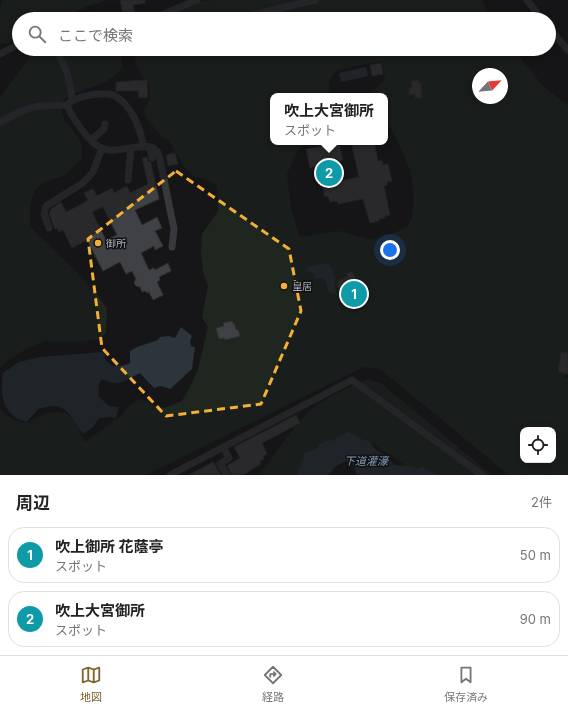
<!DOCTYPE html>
<html lang="ja">
<meta charset="utf-8">
<style>
:root{--surface:#fff;--page:#f6f6f6;--text:#222;--muted:#767676;--line:#e0e0e0;--accent:#80622a}
body{margin:0;font-family:Inter,"Noto Sans JP",sans-serif;background:var(--page);color:var(--text)}
.controls{position:absolute;right:12px;bottom:12px;display:grid;overflow:hidden;border-radius:8px;box-shadow:0 2px 10px #0003}
.controls button{width:36px;height:36px;display:grid;place-items:center;padding:0;border:0;border-bottom:1px solid var(--line);background:var(--surface);color:var(--text);font:20px sans-serif}
.compass{position:absolute;left:472px;top:68px;width:36px;height:36px;border-radius:50%;background:var(--surface);box-shadow:0 2px 10px #0003;rotate:64deg}
.you{position:absolute;left:390px;top:250px;width:14px;height:14px;margin:-10px;border:3px solid #fff;border-radius:50%;background:#1a73e8;box-shadow:0 0 0 6px #1a73e833}
.badge{display:grid;place-items:center;width:26px;height:26px;border-radius:50%;background:var(--accent);color:#fff;font-size:13px;font-weight:700}
.pin{position:absolute;translate:-50% -50%;border:2px solid #fff;box-shadow:0 1px 4px #0006}
.popup{position:absolute;left:270px;top:93px;width:118px;height:52px;box-sizing:border-box;display:grid;place-content:center;border-radius:8px;background:var(--surface);filter:drop-shadow(0 1px 3px #0005);font-size:13px;white-space:nowrap;color:var(--muted)}
.popup b{font-size:15px;color:var(--text)}
.popup::after{content:'';position:absolute;left:50%;top:100%;margin-left:-8px;border:8px solid transparent;border-top-color:var(--surface)}
.list{margin:0;padding:0;list-style:none}
h2{display:flex;justify-content:space-between;align-items:center;height:52px;margin:0;padding:0 16px;font-size:17px}
h2 small{font-size:13px;font-weight:400;color:var(--muted)}
.list li{display:grid;grid-template-columns:26px 1fr auto;gap:12px;align-items:center;box-sizing:border-box;height:56px;margin:0 8px 8px;padding:0 8px;border:1px solid var(--line);border-radius:16px}
.list b{display:block;font-size:15px;white-space:nowrap}
.list p{margin:0;font-size:13px;white-space:nowrap;color:var(--muted)}
.list em{font-size:13px;font-style:normal;color:var(--muted)}
.icon{flex:none;width:22px;height:22px;fill:none;stroke:currentColor;stroke-width:2;stroke-linecap:round;stroke-linejoin:round}
.map{position:relative;flex:none;width:568px;height:475px;overflow:hidden}
.search{position:absolute;background:var(--surface);box-shadow:0 2px 10px #0003;left:12px;right:12px;top:12px;height:44px;display:flex;align-items:center;gap:10px;box-sizing:border-box;padding:0 14px;border-radius:22px;color:var(--muted);font-size:15px}
.sheet{height:180px;background:var(--surface)}
nav{display:flex;justify-content:space-around;align-items:center;box-sizing:border-box;height:56px;border-top:1px solid var(--line);background:var(--surface);font-size:11px;color:var(--muted)}
nav a{display:grid;justify-items:center;gap:2px}
nav .on{color:var(--accent)}
.map>svg:first-child{display:block}
.green{fill:#1e261f;fill-rule:evenodd}
.water{fill:#2c353c}
.building{fill:#404145;stroke:#303034;fill-rule:evenodd}
.lines{fill:none;stroke-linecap:round;stroke-linejoin:round}
.minor{stroke:#37383d;stroke-width:7}
.marked{fill:none;stroke:#f2b134;stroke-width:3;stroke-dasharray:8 5;stroke-linejoin:round}
.poi-dot{fill:#f2b134;stroke:#111113;stroke-width:1.5}
.labels{text-anchor:middle;dominant-baseline:central;stroke-width:3;stroke-linejoin:round;paint-order:stroke}
.poi-label{font-size:10px;fill:#a8adb8;stroke:#111113;text-anchor:start}
.water-label{font-size:11px;font-style:italic;fill:#7f9bb3;stroke:#111113}
</style>
<div class="map">
<svg width="568" height="475" viewBox="0 0 568 475">
<rect width="100%" height="100%" fill="#161618"/>
<!-- green -->
<path class="green" d="M2 0H108L89 6 56 19H19V38L6 44 0 43V9Z
M212 0H481L493 19H162C176 6 194 4 212 0Z
M36 49H120L122 54V68C118 72 115 76 110 79 94 89 73 90 59 104L65 121 74 131 82 145 81 160 65 175 44 182 36 189 30 204V227L78 273 99 297 107 309 106 333 97 340 64 342 47 341 31 346 5 362 0 368V97Z
M140 49H514L542 85 568 106V353L561 352 558 372 565 373V378H568V475H509L380 369 364 367 146 475H0V408C9 419 14 421 28 423 41 414 61 405 74 420 78 425 81 436 85 442L121 416 131 404 141 399 153 405 164 408 182 401 189 389 198 369 208 327 202 317 208 286 203 272 201 253 202 234 218 211 217 186 207 180 193 176 184 166 170 142 159 134 147 119 144 110 150 100 149 85 140 73 134 61ZM382 62 385 80 367 96H385V120L391 129 402 150 410 170 414 194 412 218 407 227 392 234 373 240 338 231 299 237 290 204 287 174 295 155 306 142H273V96H329V81L337 70 365 64ZM478 74H502V98H478ZM347 274 368 304 357 309 355 306 352 308 350 305H349L346 300 348 298 343 289H340L337 285 338 281 348 276ZM523 430H553V460H523Z
M368 379 382 384 492 475H420L372 443 353 437 302 475H259C276 455 288 432 306 414 323 398 347 388 368 379Z"/>
<!-- water -->
<path class="water" d="M366 67 368 76 341 82 339 73Z
M327 263 332 269 336 280 334 284 336 293 333 294 328 290 326 282 323 278H315L313 273 308 272 307 270 308 267Z
M181 327 192 336 190 341 191 346 195 347 192 369C184 376 178 382 170 389L161 386 154 388 140 373C126 380 117 388 102 379L99 384 98 396 109 406 119 407 116 418 111 417 99 418 93 427 83 434C75 424 69 406 54 406 49 406 43 408 38 409L27 422C2 415 0 396 3 373L19 362 41 357 103 352 106 361 112 366H122L130 363V351L137 347 158 340 160 337 169 336 175 338Z
M348 432 355 434 361 439 369 441 376 450 386 456 394 465 409 466 420 469 422 466 437 475H357L353 465 346 461 336 466 328 475H297L305 453 316 449 320 444 326 441 334 440Z"/>
<!-- building -->
<path class="building" d="M120 0H145V3L133 5 136 19H124Z
M381 63 383 74 372 76 370 65Z
M147 80 148 97 139 98 138 91H116V82Z
M418 80 419 83 421 82 422 98H415V94L410 95 409 88H412L411 81Z
M351 142H374L378 161 382 160 383 165 388 164 392 181 387 182V185L384 186 390 215 385 216V218L379 219V221L370 223 363 199 338 204 337 201 330 202 328 196 325 197 318 166 310 168 306 149 339 143 343 160 337 162 341 181 359 177Z
M175 153 178 164 168 166 166 155Z
M147 157 148 161 151 163 159 199 135 210 142 225 157 217 162 228 155 231 163 246 155 250 154 246 141 253 149 270 154 268 155 270 168 263 171 271 159 277 160 280 157 282 163 295 153 300 149 292 147 293 146 291 142 292 140 287 136 286 134 283 136 279 132 271 126 274 120 262 103 271 87 240 72 248 63 230 59 232 57 228 55 229 49 214 51 209 61 202 66 212 78 206 88 200 84 193 93 189 97 196 112 188 114 193 127 186 130 193 148 184 142 158ZM103 207 117 235 106 240 92 212Z
M352 271 368 304 356 309 355 306 352 308 350 305 349 306 346 299 348 298 343 289 338 288 337 285 338 281 348 276 346 274Z
M232 321 233 324 234 323 236 330 238 329 240 336 225 340 224 338 219 339 216 328 224 326 223 323Z
M561 352 568 353V374L558 372Z
M296 415 300 423 262 443 267 454 263 456 264 459 260 461 261 464 243 475H232L227 466 240 458 234 447Z
M213 462 221 475H189Z"/>
<g class="lines">
<!-- minor -->
<path class="minor" d="M527 0 542 19
M152 19 197 0
M234 19 315 0
M549 28 568 50
M55 49C66 66 70 79 72 100
M73 49 94 51 104 49
M0 54 19 44
M0 123C26 106 36 105 67 105
M91 140 104 129 105 124
M143 147C142 130 130 102 113 95 108 93 92 94 86 96 78 98 73 99 67 105 72 117 88 142 101 148 116 155 141 142 153 148 155 149 158 153 159 155L174 229 172 247
M150 148 152 158
M128 180 131 148
M49 228 44 214 46 206 83 183 93 172 102 148
M223 447 229 458 220 464 227 475
M170 475 352 380 482 475"/>
</g>
<!-- marked area -->
<path d="M0 0H568V475H0ZM176 171 289 249 301 311 261 404 166 416 102 348 88 239Z" fill="#161618" fill-opacity=".55" fill-rule="evenodd"/>
<path class="marked" d="M176 171 289 249 301 311 261 404 166 416 102 348 88 239Z"/>
<!-- markers -->
<g class="poi-dot">
<circle cx="98" cy="243" r="4"/>
<circle cx="284" cy="286" r="4"/>
</g>
<g class="labels">
<!-- poi labels -->
<g class="poi-label">
<text x="106" y="243">御所</text>
<text x="292" y="286">皇居</text>
</g>
<!-- water labels -->
<g class="water-label">
<text x="366" y="461">下道灌濠</text>
</g>
</g>
</svg>
<div class="controls">
<button><svg class="icon" aria-label="locate" viewBox="0 0 24 24"><circle cx="12" cy="12" r="6"/><path d="M12 2v4M12 18v4M2 12h4M18 12h4"/></svg></button>
</div>
<svg class="compass" viewBox="-18 -18 36 36"><path d="M0-13l5 13h-10z" fill="#e53935"/><path d="M0 13l5-13h-10z" fill="#767676"/></svg>
<div class="you"></div>
<div class="pin badge" style="left:354px;top:294px;background:#0f9aa8">1</div>
<div class="pin badge" style="left:329px;top:173px;background:#0f9aa8">2</div>
<div class="popup"><b>吹上大宮御所</b>スポット</div>
<div class="search"><svg class="icon" aria-label="search" viewBox="0 0 24 24"><circle cx="10" cy="10" r="6"/><path d="M15 15l6 6"/></svg>ここで検索</div>
</div>
<section class="sheet">
<h2>周辺<small>2件</small></h2>
<ul class="list">
<li><span class="badge" style="background:#0f9aa8">1</span><div><b>吹上御所 花蔭亭</b><p>スポット</p></div><em>50 m</em></li>
<li><span class="badge" style="background:#0f9aa8">2</span><div><b>吹上大宮御所</b><p>スポット</p></div><em>90 m</em></li>
</ul>
</section>
<nav>
<a class="on"><svg class="icon" aria-label="map" viewBox="0 0 24 24"><path d="M3 6l6-2 6 2 6-2v14l-6 2-6-2-6 2zM9 4v14M15 6v14"/></svg>地図</a>
<a><svg class="icon" aria-label="directions" viewBox="0 0 24 24"><path d="M12 3l9 9-9 9-9-9zM9 14v-3h6M13 9l2 2-2 2"/></svg>経路</a>
<a><svg class="icon" aria-label="saved" viewBox="0 0 24 24"><path d="M7 4h10v16l-5-4-5 4z"/></svg>保存済み</a>
</nav>
